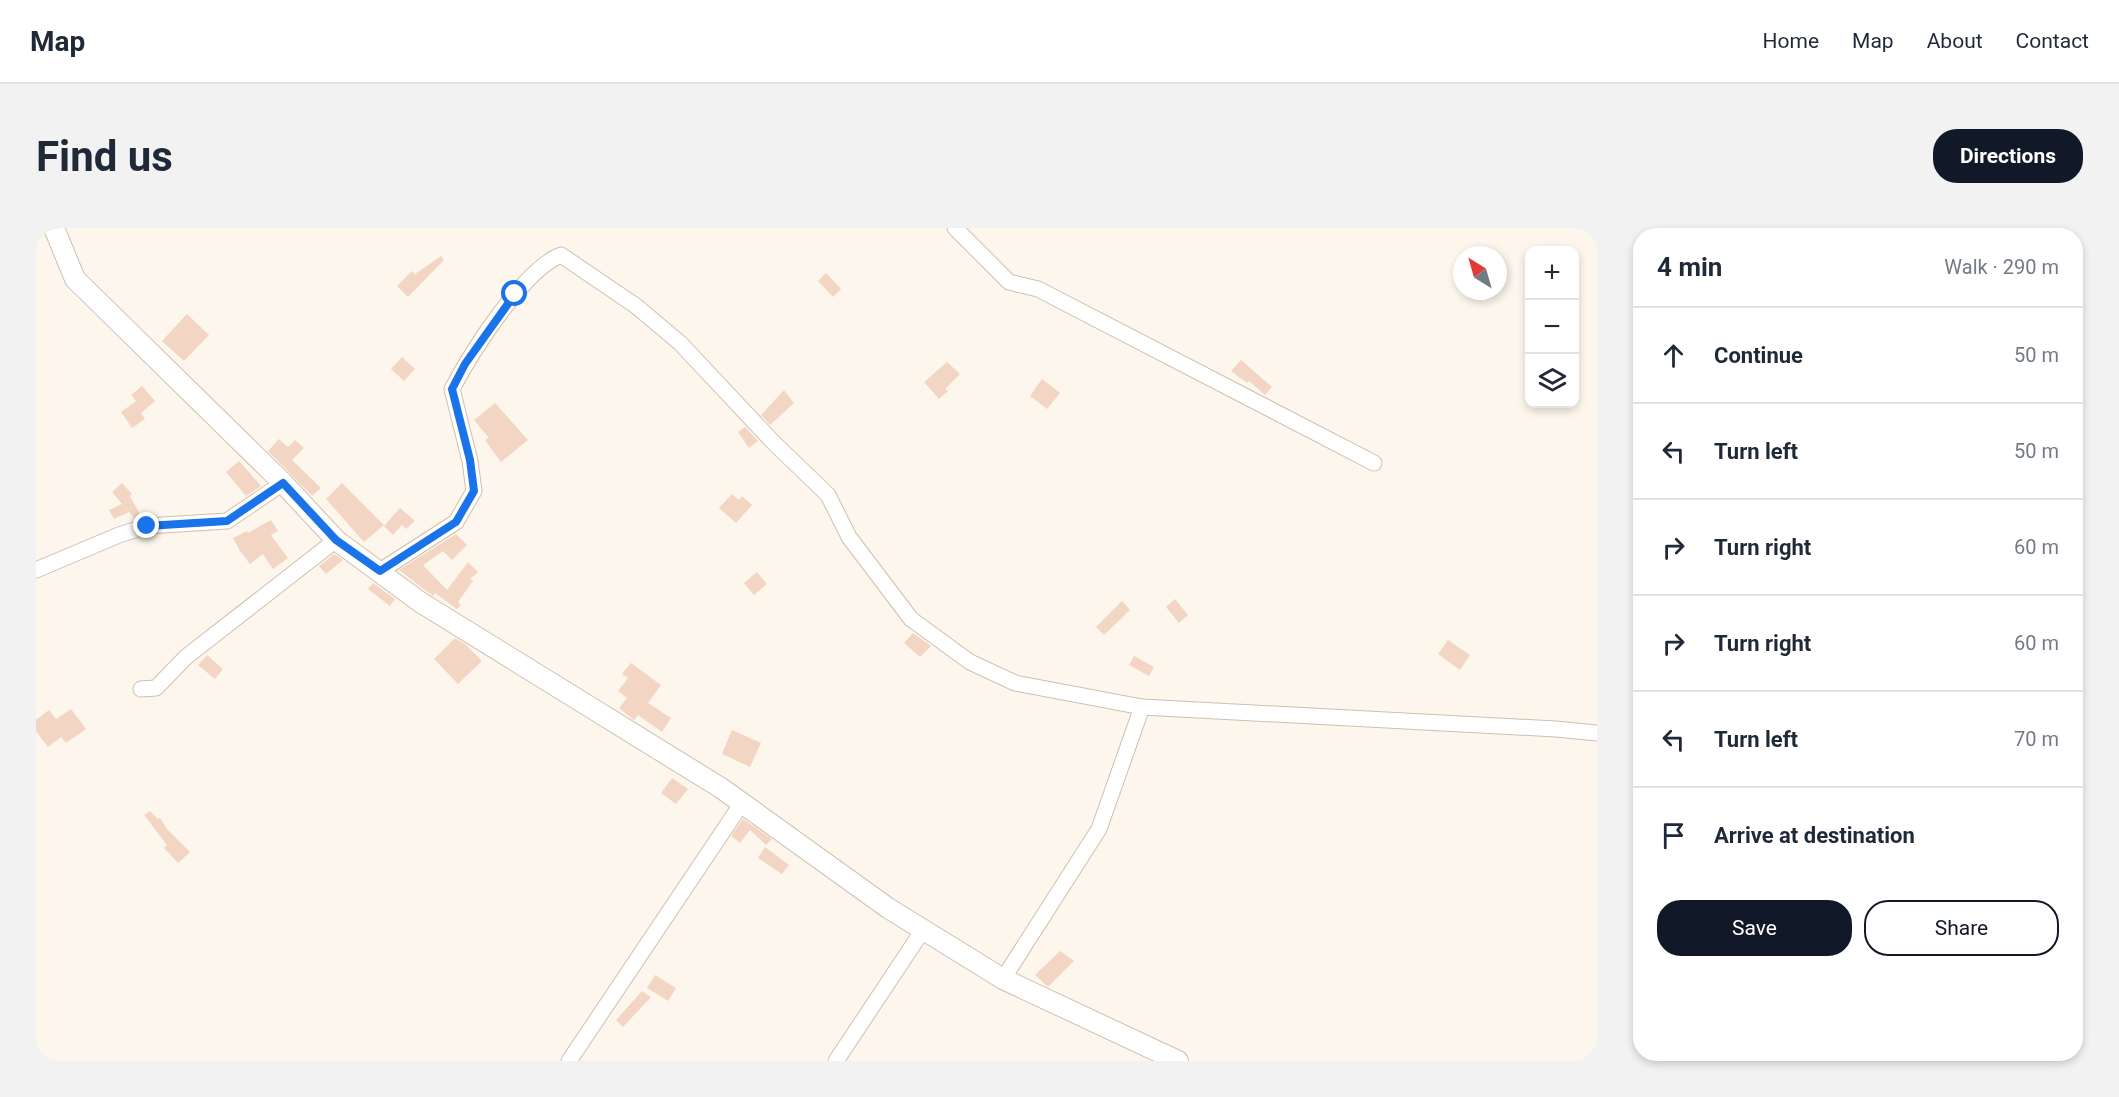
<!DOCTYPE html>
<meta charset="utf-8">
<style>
:root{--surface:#fff;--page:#f2f2f3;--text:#1f2937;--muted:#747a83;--line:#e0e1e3;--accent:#111827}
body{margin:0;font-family:Roboto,sans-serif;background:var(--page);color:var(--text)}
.controls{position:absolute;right:18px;top:18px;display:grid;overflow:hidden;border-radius:12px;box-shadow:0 3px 9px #0003}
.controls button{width:54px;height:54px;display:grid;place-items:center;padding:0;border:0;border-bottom:2px solid var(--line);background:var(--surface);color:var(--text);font:30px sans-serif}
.compass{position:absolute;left:1417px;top:18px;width:54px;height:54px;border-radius:50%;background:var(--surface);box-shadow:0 3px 9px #0003;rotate:323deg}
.stop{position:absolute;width:18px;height:18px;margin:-14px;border:4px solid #1a73e8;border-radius:50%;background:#fff}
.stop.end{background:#1a73e8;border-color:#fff;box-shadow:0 2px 6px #0008}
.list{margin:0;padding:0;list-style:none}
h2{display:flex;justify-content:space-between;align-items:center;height:78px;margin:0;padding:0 24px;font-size:26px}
h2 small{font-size:20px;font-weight:400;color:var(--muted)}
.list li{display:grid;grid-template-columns:39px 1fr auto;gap:18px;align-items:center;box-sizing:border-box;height:96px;padding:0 24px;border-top:2px solid var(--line)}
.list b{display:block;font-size:22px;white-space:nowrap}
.list em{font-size:20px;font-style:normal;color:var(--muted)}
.actions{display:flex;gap:12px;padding:18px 24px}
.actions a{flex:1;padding:14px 0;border:2px solid var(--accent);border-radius:24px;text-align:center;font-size:21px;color:var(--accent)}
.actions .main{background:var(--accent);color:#fff}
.icon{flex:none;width:33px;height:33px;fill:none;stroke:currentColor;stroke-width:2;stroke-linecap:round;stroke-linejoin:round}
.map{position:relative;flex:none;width:1561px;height:833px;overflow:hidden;border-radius:24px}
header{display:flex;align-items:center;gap:36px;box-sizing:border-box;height:84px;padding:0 30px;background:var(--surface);border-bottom:2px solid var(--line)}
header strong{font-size:28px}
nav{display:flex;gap:33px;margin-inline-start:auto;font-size:21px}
.intro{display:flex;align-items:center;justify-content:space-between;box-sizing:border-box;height:144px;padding:0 36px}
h1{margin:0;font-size:42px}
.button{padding:15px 27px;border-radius:24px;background:var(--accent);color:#fff;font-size:21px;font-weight:700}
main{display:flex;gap:36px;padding:0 36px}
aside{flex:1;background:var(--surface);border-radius:24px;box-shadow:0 3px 9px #0003}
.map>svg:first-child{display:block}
.building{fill:#f3d5c3}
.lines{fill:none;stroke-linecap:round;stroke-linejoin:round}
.minor-casing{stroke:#d1beb0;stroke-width:17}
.tertiary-casing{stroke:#d1beb0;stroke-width:22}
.minor{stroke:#fff;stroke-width:15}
.tertiary{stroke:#fff;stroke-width:20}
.route{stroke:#1a73e8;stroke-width:8}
</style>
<header>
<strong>Map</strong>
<nav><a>Home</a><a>Map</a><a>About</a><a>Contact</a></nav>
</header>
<div class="intro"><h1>Find us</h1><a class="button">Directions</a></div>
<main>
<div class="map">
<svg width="1561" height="833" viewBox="0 0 1561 833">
<rect width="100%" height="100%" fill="#fdf6ec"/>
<!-- building -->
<path class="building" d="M405 28 408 32 372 69 361 58 376 43 379 46Z
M790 45 805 61 797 69 782 53Z
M151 86 173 107 148 133 126 113Z
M366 129 379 141 368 153 355 141Z
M1205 132 1236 159 1229 167 1213 153 1211 155 1195 143Z
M911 134 924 146 909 161 912 163 903 171 888 154Z
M1006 151 1024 165 1011 181 994 168Z
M106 158 119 173 105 185 109 191 96 200 85 184 100 173 95 167Z
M748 162 758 175 734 197 725 187Z
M459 175 492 212 465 234 449 212 453 210 438 192Z
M709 199 722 213 713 220 702 204Z
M243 211 252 219 259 212 268 220 256 232 285 260 276 268 232 223Z
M203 233 225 258 210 268 190 244Z
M86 255 96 266 94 268 106 290 99 291 93 284 78 291 73 282 86 276 76 264Z
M306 255 348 297 328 314 290 271Z
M696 266 703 272 706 268 716 277 700 295 683 280Z
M364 280 379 293 370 301 366 297 357 307 348 298Z
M235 292 242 303 235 307 252 330 237 341 227 326 214 336 204 323 197 310 211 303 212 305Z
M420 306 431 317 416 332 407 323 387 337 411 362 432 334 442 344 434 351 437 353 422 374 425 377 421 381 399 365 397 368 363 342Z
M298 326 307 332 290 346 283 338Z
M721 344 731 356 718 367 708 355Z
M337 355 359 371 354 378 332 361Z
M1139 371 1152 387 1143 395 1130 379Z
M1086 373 1094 382 1068 407 1060 399Z
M877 405 895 418 884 429 868 415Z
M419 410 430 417 446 433 422 456 398 431Z
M1412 412 1434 427 1424 442 1402 426Z
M171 427 187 441 179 451 162 437Z
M1098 428 1118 439 1113 448 1093 437Z
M595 435 625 457 612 475 635 490 626 504 602 487 598 492 583 480 591 470 582 463 592 450 586 446Z
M35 481 50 501 30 515 25 509 12 519 0 503V492L13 482 20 491Z
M696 502 725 515 714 539 686 526Z
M636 550 652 561 640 576 625 565Z
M114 583 122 591 124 590 131 601 154 624 142 635 128 620 131 617 108 587Z
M707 591 736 611 730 617 714 602 704 615 695 608Z
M729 619 753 637 746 646 722 630Z
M1024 723 1038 733 1012 759 999 747Z
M619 747 640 760 632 773 611 760Z
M606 763 615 769 587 799 580 792Z"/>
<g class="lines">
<defs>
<path id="minor" d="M919 0 973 54 1002 61 1338 235
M0 342 83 307 111 298 191 293 247 255
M344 343 420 294 438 263 434 233 416 161C435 125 487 42 525 27L600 78 644 115 737 214 792 267 813 309 875 391 934 434 979 455 1106 479 1520 501 1561 505
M105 461 120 460 150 429 300 312
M967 751 1063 601 1106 479
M533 833 706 575
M800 833 887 702"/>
<path id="tertiary" d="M18 0 39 51 247 255 300 312 384 374 685 560 852 680 967 751 1142 833"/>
</defs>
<!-- minor casing -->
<use href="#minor" class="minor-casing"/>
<!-- tertiary casing -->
<use href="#tertiary" class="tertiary-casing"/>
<!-- minor -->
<use href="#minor" class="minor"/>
<!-- tertiary -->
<use href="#tertiary" class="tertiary"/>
</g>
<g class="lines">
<!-- route -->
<path class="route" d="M111 298 191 293 247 255 300 312 344 343 420 294 438 263 434 232 416 161 429 136 479 66"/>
</g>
</svg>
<div class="controls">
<button>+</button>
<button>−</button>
<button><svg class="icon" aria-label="layers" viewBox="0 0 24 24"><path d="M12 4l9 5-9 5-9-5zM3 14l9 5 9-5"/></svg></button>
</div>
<svg class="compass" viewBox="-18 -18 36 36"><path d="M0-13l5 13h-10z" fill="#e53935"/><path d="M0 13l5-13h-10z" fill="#747a83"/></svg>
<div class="stop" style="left:479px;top:66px"></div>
<div class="stop end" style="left:111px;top:298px"></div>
</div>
<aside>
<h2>4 min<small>Walk · 290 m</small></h2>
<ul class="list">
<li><svg class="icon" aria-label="ahead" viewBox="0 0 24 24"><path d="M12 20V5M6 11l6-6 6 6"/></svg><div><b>Continue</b></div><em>50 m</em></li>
<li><svg class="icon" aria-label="left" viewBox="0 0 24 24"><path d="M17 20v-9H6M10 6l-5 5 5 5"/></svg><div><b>Turn left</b></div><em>50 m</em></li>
<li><svg class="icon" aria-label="right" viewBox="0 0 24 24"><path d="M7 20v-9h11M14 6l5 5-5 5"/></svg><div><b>Turn right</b></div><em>60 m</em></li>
<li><svg class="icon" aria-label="right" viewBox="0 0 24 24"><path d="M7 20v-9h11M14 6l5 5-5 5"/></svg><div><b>Turn right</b></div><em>60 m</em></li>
<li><svg class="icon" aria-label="left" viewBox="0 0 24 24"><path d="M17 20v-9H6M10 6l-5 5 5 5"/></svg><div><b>Turn left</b></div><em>70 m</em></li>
<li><svg class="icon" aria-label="arrive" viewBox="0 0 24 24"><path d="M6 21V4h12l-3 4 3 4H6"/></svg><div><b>Arrive at destination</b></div></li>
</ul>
<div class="actions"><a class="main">Save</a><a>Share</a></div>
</aside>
</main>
